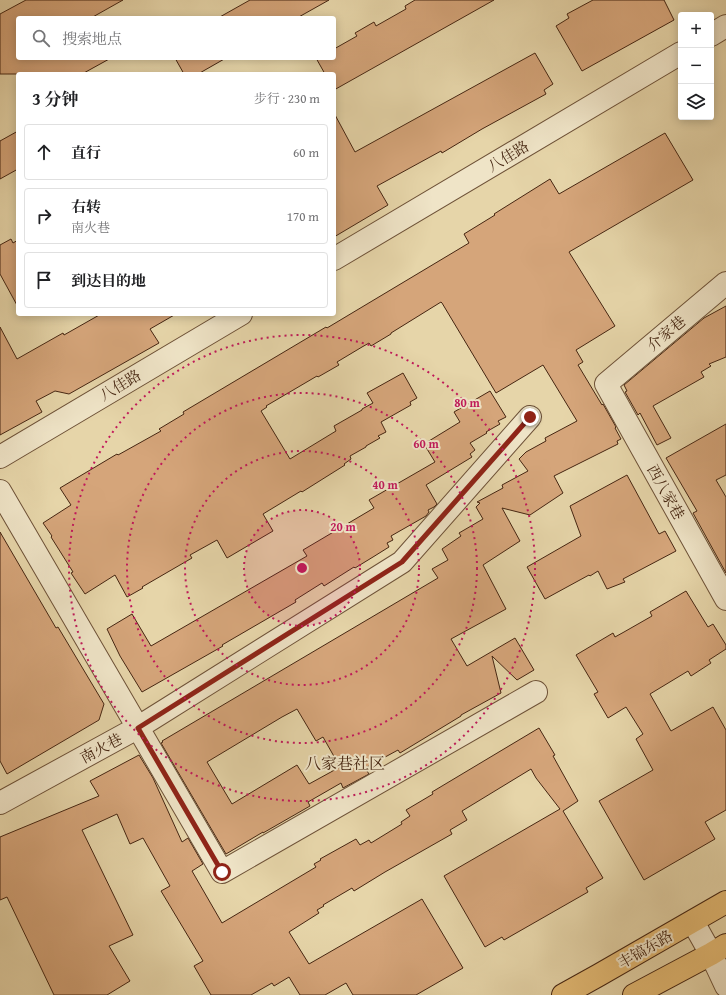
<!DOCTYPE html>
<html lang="zh">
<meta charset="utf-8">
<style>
:root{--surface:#fff;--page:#f2f2f2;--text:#202124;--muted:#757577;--line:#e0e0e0}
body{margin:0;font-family:"Gentium Book Plus","Noto Serif SC",serif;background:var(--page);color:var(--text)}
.controls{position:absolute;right:12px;top:12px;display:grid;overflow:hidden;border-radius:4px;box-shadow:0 2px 10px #0003}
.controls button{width:36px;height:36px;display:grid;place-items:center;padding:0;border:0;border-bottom:1px solid var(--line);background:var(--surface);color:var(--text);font:20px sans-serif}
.stop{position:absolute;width:12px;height:12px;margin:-9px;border:3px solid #8f2418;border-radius:50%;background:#fff}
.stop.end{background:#8f2418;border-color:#fff;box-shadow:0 1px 4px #0008}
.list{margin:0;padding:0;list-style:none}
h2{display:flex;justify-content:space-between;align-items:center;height:52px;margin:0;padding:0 16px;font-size:17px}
h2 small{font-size:13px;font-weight:400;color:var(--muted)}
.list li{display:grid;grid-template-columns:26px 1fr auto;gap:12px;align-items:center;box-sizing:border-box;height:56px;margin:0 8px 8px;padding:0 8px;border:1px solid var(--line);border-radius:4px}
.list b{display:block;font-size:15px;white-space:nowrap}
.list p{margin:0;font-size:13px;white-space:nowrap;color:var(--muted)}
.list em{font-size:13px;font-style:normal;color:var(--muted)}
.icon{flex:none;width:22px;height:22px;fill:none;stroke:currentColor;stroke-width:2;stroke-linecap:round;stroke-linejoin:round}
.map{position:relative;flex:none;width:726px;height:995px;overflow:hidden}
.search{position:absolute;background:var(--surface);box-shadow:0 2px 10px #0003;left:16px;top:16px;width:320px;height:44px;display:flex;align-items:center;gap:10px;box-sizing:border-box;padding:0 14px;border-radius:4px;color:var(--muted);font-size:15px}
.panel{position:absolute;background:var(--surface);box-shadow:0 2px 10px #0003;left:16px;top:72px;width:320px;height:244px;border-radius:4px}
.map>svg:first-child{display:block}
.building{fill:#d5a57a;stroke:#462612;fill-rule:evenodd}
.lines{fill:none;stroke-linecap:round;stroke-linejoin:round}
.minor-casing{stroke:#6e5238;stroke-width:24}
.major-casing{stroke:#462612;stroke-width:24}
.minor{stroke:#efe4c7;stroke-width:22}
.major{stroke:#e3ba74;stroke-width:22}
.route{stroke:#8f2418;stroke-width:5}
.ring{fill:none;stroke:#c2185b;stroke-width:2;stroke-dasharray:2 4}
.labels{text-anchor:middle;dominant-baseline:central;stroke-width:4;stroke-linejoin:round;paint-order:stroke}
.street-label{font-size:15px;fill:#462612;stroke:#efe4c7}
.neighbourhood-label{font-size:16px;fill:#462612;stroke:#efe4c7}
.centre{fill:#c2185b;stroke:#efe4c7;stroke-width:2}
.ring-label{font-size:12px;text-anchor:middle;font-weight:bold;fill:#c2185b;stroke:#efe4c7;stroke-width:4;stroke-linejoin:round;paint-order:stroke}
</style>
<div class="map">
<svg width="726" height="995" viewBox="0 0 726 995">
<rect width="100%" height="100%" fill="#e6d5a9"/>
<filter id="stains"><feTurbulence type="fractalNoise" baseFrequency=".005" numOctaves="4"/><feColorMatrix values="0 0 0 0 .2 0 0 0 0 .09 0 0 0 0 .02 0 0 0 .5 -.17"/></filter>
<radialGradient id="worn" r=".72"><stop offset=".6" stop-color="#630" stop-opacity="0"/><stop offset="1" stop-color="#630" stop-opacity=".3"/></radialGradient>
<!-- building -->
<path class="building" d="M26 0H123L91 18H18V58H111L82 74H0V14Z
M250 0H329L297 18H218Z
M415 0H494L334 90V74H325L316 58H334V49L357 36 355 33 374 22 376 26 406 9 405 6Z
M593 0H664L674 20 582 71 556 26 569 18 567 14Z
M535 53 553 84 544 90 546 94 482 129 442 153 441 151 377 186 388 205 334 237V113L355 152Z
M175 58H226L198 74H184Z
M18 131V169L0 179V141Z
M665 133 693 180 569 252 615 326 576 350 583 362 578 365 602 405 603 404 616 427 615 428 621 439 617 441 618 444 554 476 563 493 530 515 502 508 520 541 483 565 506 609 451 639 467 666 515 638 534 670 517 680 492 656 501 693 461 715V716L400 753 398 750 365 768 369 774 343 788 341 783 308 802 310 806 263 833V832L226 854 161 743 163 742 162 741 438 578 432 569 448 560 442 549 461 536 459 533 483 519 476 507 480 503 477 502 503 488 502 485 528 471 519 459 526 452 546 441 545 438 577 421 543 365 496 393 442 303 441 302 391 333V334L371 346 369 343 362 347 337 362 339 365 318 377 317 376 266 406 267 407 261 411 290 459 336 431 334 426 362 410V409L373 403 367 393 403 373 417 398 410 402 411 405 381 422 386 432 378 436 380 438 366 446V447L350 456 351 459 344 464 345 465 302 492 301 491 263 514 273 531 227 558 217 540 190 555 192 558 142 587 143 588 127 597 115 575 85 594 71 573 73 572 51 537 52 536 43 523 71 505 60 488 117 454 118 455 161 431 159 429 184 414 183 412 326 327 327 328 469 243 464 234 495 215 494 214 550 179 559 194ZM297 709 316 741 323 737 340 767 309 784 297 765 232 804 207 762 282 717Z
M11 239 13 243 18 240V307L0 274V245Z
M726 306V357L709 364 711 366 701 372 704 377 653 406 671 438 657 445 640 413 638 415 625 392 627 391 624 385 704 318Z
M101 314H176L150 329 159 343 69 394 55 391 36 401 42 412 0 435V327L17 359 63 333 64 335Z
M490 391 506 417 498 421 500 424 486 432 487 433 470 443 475 450 470 454 472 457 426 485 437 504 434 507 428 510 429 512 426 516 391 536 393 540 387 543 389 547 373 557 355 568 354 567 324 586 322 583 295 600 296 602 222 645 223 646 142 692 120 656 107 629 132 614 151 646 307 556 303 550 374 508 369 500 435 462 424 444 460 422 454 412Z
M726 424V475L716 480 726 497V573L693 513 697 511 666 458Z
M627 475 659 534 665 531 676 551 623 579 625 582 607 589 598 571 590 576 589 575 545 599 527 567 581 536 570 506Z
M0 532 56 628 58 627 104 704 99 720 7 774 0 761Z
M686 591 708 627 713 624 726 645V649L709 660 711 663 691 676 688 671 650 694 671 731 713 707 726 730V810L705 822 715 839 644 880 599 801 653 770 636 739 643 734 626 707 608 718 594 694 598 692 576 655 613 633 615 637 624 632 652 616 650 612Z
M539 728 555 755 553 756 578 801 563 811 603 878 586 888 588 892 504 940 502 937 485 947 444 876 560 809 536 778 531 769 462 811 467 820 450 830 452 834 385 872 354 891 352 888 323 905 324 906 317 910 319 913 289 932 309 964 422 899 463 968 416 995H353L346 983 325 995H300L289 977 274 986 272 983 251 995H211L194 966 203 961 161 891 170 886 143 838 130 844 117 814 82 830 133 935 109 946 130 981 107 995H54L7 897 0 900V837L99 796 90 781 139 755 153 778 182 842 188 838 203 864 192 871 222 923 316 867 314 864 321 860 320 859 356 839 360 845 369 840 371 843 402 824 401 822 410 816 406 810 433 794 432 792Z"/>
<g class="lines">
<defs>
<path id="minor" d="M711 35 726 26
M334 259 681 53
M726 283 606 384 726 599
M0 457 241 314
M0 491 222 872 536 692
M0 803 137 728 402 562 530 417
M693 922 711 954 726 986"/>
<path id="major" d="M563 995 599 975 726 902
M634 995 711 954 726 945"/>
</defs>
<!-- minor casing -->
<use href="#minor" class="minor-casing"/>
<!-- major casing -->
<use href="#major" class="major-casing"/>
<!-- minor -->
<use href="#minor" class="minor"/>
<!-- major -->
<use href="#major" class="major"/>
</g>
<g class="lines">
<!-- route -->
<path class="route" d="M222 872 138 728 402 562 530 417"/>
</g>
<!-- distance rings -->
<circle cx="302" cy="568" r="58" fill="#c2185b" fill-opacity=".12"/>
<g class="ring">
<circle cx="302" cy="568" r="58"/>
<circle cx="302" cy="568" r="117"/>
<circle cx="302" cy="568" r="175"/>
<circle cx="302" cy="568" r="233"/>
</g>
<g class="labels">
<!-- street labels -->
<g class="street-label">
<text transform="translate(508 156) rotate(-31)">八佳路</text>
<text transform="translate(666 333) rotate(-40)">介家巷</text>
<text transform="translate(120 385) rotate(-31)">八佳路</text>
<text transform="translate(666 492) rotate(61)">西八家巷</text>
<text transform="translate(101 748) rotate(-28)">南火巷</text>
<text transform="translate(645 949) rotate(-30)">丰镐东路</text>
</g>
<!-- neighbourhood labels -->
<g class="neighbourhood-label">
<text x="345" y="763">八家巷社区</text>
</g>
</g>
<circle cx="302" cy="568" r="6" class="centre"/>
<g class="ring-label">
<text x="467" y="407">80 m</text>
<text x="426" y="448">60 m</text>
<text x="385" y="489">40 m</text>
<text x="343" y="531">20 m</text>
</g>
<rect width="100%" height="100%" filter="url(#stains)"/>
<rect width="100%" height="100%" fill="url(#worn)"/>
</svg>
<div class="controls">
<button>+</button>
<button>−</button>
<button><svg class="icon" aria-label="layers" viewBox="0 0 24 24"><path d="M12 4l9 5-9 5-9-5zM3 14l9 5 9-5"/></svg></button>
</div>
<div class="stop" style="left:222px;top:872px"></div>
<div class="stop end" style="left:530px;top:417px"></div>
<div class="search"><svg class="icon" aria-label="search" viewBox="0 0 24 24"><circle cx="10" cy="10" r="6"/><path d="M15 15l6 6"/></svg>搜索地点</div>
<section class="panel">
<h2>3 分钟<small>步行 · 230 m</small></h2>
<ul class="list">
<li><svg class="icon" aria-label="ahead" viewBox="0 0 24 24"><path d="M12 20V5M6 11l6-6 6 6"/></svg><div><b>直行</b></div><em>60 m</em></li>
<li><svg class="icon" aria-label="right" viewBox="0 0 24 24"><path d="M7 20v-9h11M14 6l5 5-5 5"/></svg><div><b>右转</b><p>南火巷</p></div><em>170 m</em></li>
<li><svg class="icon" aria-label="arrive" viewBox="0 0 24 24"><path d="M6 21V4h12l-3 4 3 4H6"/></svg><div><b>到达目的地</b></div></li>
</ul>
</section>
</div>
